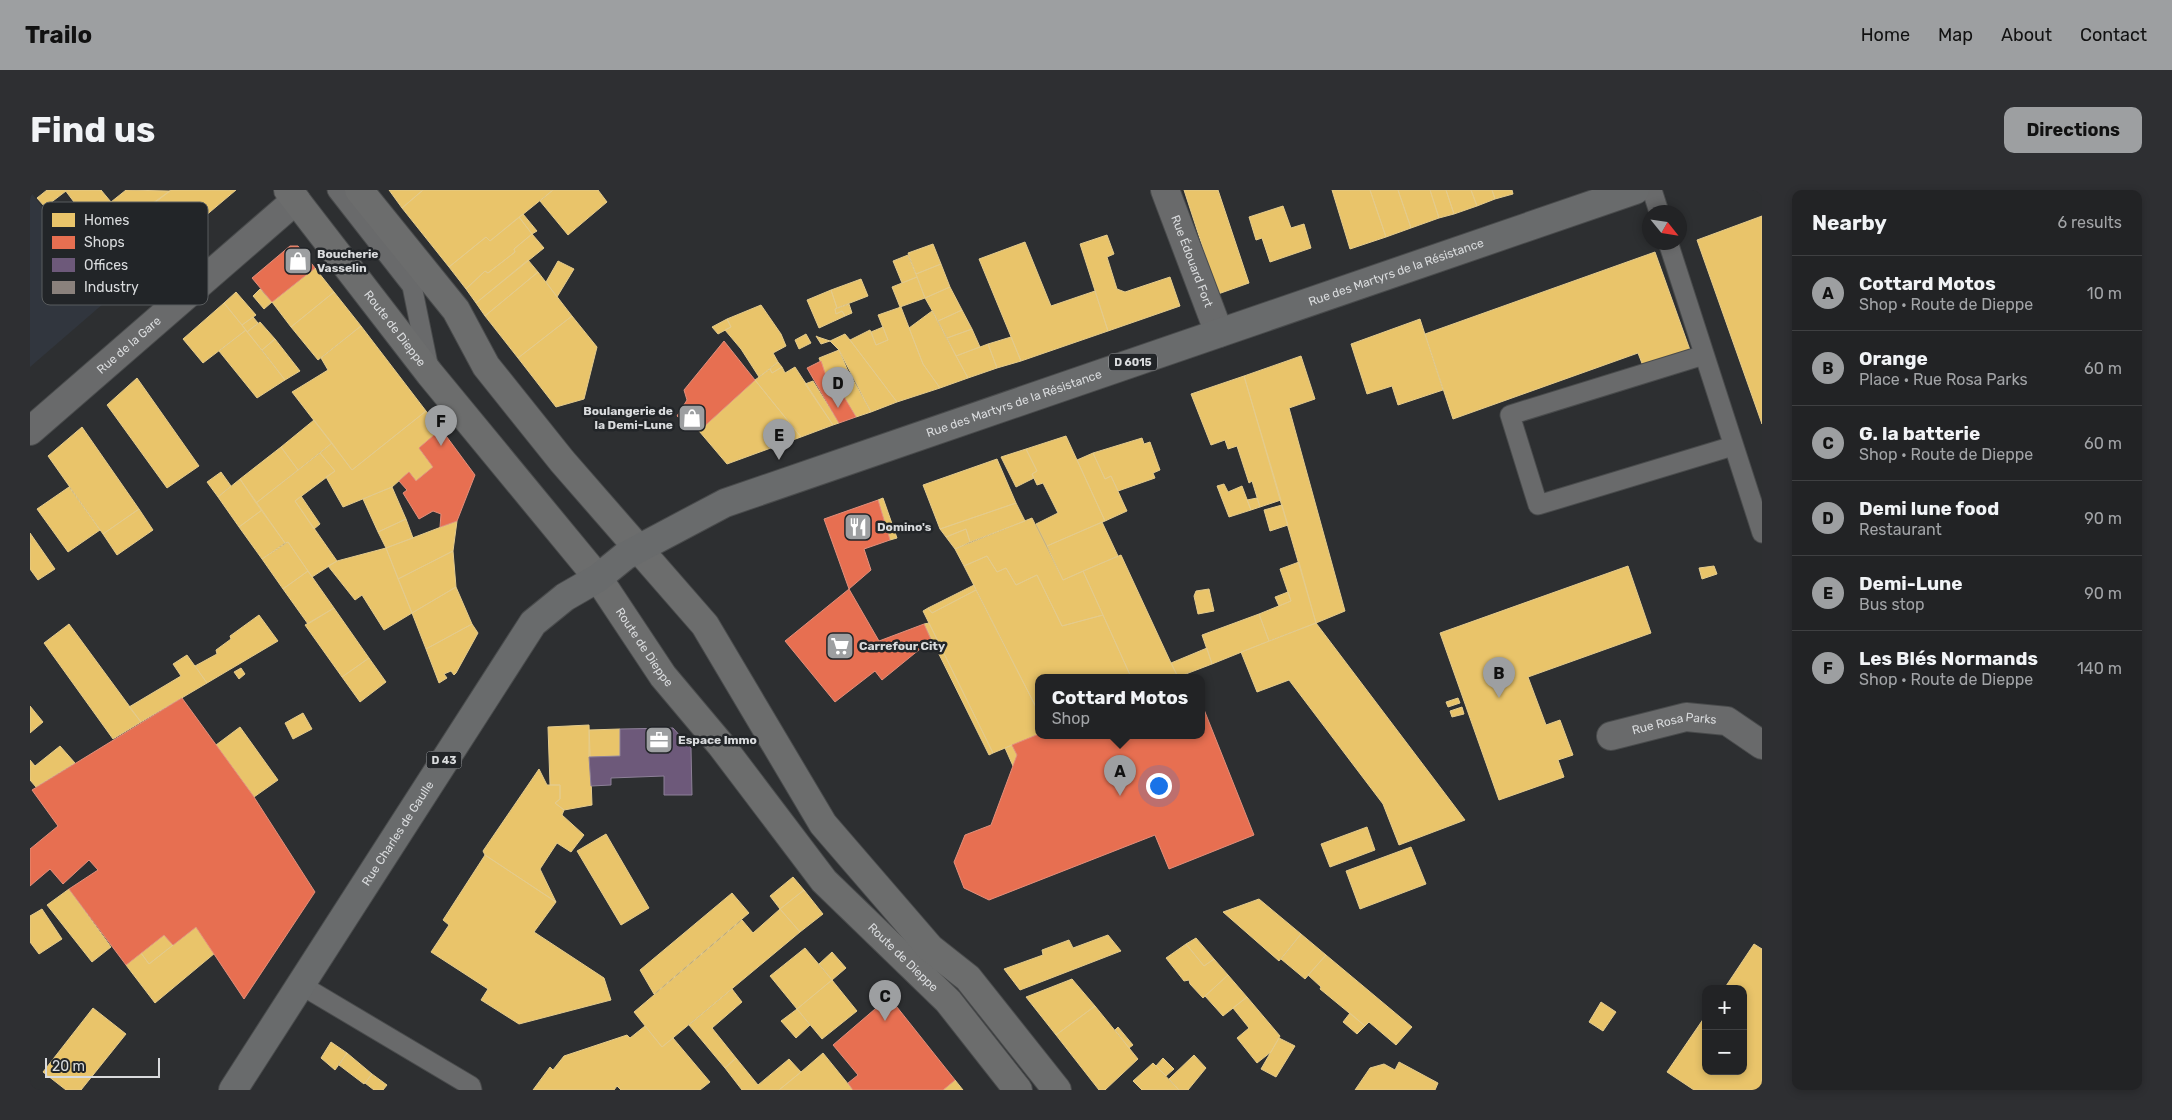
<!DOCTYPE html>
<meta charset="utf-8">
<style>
:root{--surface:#222325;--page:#2e2f32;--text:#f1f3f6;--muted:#a2a4a7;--line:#3f4042;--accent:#9d9fa1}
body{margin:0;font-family:Rubik,sans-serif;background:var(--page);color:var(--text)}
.controls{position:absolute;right:15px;bottom:15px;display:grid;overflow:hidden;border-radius:10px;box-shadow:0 2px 8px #0003}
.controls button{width:45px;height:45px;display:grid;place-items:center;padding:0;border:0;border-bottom:1px solid var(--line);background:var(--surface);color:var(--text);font:25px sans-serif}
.compass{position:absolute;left:1612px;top:15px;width:45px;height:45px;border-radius:50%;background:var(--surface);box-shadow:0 2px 8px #0003;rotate:120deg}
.scale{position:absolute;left:15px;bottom:12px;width:115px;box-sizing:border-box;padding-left:5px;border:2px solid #d9dbdd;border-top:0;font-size:14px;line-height:18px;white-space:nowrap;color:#d9dbdd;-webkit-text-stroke:4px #222528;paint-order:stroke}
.you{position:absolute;left:1128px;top:595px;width:18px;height:18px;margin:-12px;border:4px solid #fff;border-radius:50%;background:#1a73e8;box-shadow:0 0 0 8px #1a73e833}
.badge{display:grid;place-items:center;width:32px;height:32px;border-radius:50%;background:var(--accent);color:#111;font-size:16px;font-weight:700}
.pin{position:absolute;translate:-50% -41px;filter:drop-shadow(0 1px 2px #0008)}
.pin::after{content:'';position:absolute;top:26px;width:18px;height:15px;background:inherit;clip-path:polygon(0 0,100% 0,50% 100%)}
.popup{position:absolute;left:1005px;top:484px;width:170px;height:65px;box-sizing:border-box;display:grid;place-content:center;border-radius:10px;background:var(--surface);filter:drop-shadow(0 1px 4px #0005);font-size:16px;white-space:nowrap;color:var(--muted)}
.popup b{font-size:19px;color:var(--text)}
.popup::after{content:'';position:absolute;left:50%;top:100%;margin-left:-10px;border:10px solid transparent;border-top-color:var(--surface)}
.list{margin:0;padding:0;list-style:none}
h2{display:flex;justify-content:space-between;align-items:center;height:65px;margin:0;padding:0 20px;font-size:21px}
h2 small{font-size:16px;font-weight:400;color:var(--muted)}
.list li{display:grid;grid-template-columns:32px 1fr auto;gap:15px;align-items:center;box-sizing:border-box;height:75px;padding:0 20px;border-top:1px solid var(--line)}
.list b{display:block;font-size:19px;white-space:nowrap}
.list p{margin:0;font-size:16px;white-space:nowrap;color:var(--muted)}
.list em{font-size:16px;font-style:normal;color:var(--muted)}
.map{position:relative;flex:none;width:1732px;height:900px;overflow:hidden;border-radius:10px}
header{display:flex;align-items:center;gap:30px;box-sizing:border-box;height:70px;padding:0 25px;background:var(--accent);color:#111}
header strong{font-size:24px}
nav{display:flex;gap:28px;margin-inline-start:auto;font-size:18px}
.intro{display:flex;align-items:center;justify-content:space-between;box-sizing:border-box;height:120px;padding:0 30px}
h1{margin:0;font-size:35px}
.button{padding:12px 22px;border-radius:10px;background:var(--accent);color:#111;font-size:18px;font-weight:700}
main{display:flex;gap:30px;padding:0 30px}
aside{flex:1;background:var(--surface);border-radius:10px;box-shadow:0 2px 8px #0003}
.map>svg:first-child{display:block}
.built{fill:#31363e}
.homes{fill:#e9c46a;stroke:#e4cb8c}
.shops{fill:#e76f51;stroke:#e38f7b}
.offices{fill:#6d597a;stroke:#8d8098}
.industry{fill:#8a817c;stroke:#a29c99}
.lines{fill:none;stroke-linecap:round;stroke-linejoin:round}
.lane-casing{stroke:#494b4c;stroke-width:21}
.street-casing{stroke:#494b4c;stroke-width:30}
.secondary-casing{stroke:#494b4c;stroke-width:30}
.primary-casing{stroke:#494b4c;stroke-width:30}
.lane{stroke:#696a6b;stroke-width:19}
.street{stroke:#696a6b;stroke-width:28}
.secondary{stroke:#6c6d6d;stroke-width:28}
.primary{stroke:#696b6c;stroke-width:28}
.labels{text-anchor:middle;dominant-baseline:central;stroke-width:5;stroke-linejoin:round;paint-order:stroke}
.shield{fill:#222528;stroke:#a2a4a7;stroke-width:1}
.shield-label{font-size:11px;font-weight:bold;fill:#d9dbdd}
.poi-label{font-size:12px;font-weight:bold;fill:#d9dbdd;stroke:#222528;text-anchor:start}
.street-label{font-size:12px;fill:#d9dbdd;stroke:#222528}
.key{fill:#222528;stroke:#595c5e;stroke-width:1}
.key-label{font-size:14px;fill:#d9dbdd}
</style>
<header>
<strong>Trailo</strong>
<nav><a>Home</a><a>Map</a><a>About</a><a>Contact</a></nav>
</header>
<div class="intro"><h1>Find us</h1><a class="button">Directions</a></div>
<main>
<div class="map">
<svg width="1732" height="900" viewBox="0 0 1732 900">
<rect width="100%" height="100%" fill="#2d2f31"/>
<!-- built -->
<path class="built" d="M0 1 81 107 0 177Z"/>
<!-- homes -->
<path class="homes" d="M17 0H35L36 1 15 17 7 8Z
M35 0H71L81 12 96 0 140 1 74 52Z
M206 0 161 38 149 22 137 31 123 13 141 0Z
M359 0H393L372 18Z
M393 0H523L460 51 456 47 419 77 372 18Z
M523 0H568L577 12 538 45 510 11Z
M1154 0H1188L1219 93 1188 104Z
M1302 0H1340L1356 47 1320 59Z
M1340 0H1368L1381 38 1356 47Z
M1368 0H1400L1409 28 1381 38Z
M1400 0H1416L1424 24 1409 28Z
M1416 0H1441L1447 16 1424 24Z
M1441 0H1462L1465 9 1447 16Z
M1462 0H1482L1483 4 1465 9Z
M1253 16 1261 38 1274 34 1281 58 1240 72 1232 48 1226 50 1219 27Z
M493 24 507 41 502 44 489 27Z
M1732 26V234L1667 50Z
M489 27 502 44 484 59 485 62 458 83 455 81 436 99 419 77 456 47 460 51Z
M502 44 514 58 446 113 436 99 455 81 458 83 485 62 484 59Z
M1077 45 1084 64 1077 67 1087 99 1095 102 1140 87 1150 116 1078 141 1050 54Z
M995 52 1021 116 1065 101 1078 141 991 171 949 69Z
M903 54 911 74 886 84 878 63Z
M1625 62 1660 160 1613 176 1608 163 1423 229 1395 144Z
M878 65 887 87 872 93 863 71Z
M498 70 508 82 455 126 446 113Z
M528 71 544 79 527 107 516 92Z
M911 74 920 97 895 108 886 84Z
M285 78 304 102 261 137 242 112Z
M508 82 542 126 488 168 455 126Z
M887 87 895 108 870 117 862 97Z
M831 89 838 106 807 118 801 100Z
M920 97 932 120 908 131 895 108Z
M230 99 242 112 234 119 223 106Z
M801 100 807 118 805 119 806 124 812 121 815 126 789 138 777 110Z
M206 102 226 125 212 135 194 113Z
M304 102 331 136 288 170 261 137Z
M194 113 216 140 173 173 153 149Z
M819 114 822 123 815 126 812 121 806 124 805 119Z
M731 115 751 144 756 156 743 163 748 172 729 187 711 159 695 140 701 137 697 129Z
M871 117 893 174 910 198 867 212 820 150 840 140 846 155 858 150 848 125Z
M932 120 942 139 917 148 908 131Z
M902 121 938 188 910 198 893 174 879 138Z
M542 126 567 157 554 209 526 217 488 168Z
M223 127 228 133 217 142 212 135Z
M697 129 701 137 688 144 682 137Z
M1390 129 1413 200 1368 215 1362 196 1337 204 1321 154Z
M230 132 245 149 232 160 217 142Z
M331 136 396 221 322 280 262 202 298 180 291 168Z
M853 137 858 150 846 155 841 142Z
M942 139 950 157 926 166 917 148Z
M216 140 255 190 227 208 189 161Z
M776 144 781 153 769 159 765 150Z
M815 144 820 150 867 212 841 222 809 160 800 151Z
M786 146 788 147 800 151 791 154Z
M981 147 991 171 967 178 958 154Z
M245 149 270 181 255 190 232 160Z
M958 154 967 178 938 188 926 166Z
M809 160 817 179 841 222 826 227 801 185 796 186 789 168Z
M1271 166 1285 209 1259 218 1315 421 1286 433 1214 186Z
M748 172 752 177 742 183 740 179Z
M752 177 755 183 765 177 803 235 771 247 725 190 740 179 742 183Z
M1214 186 1251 310 1230 317 1222 291 1219 293 1207 256 1198 259 1195 250 1181 255 1161 204Z
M107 188 169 276 137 298 77 215Z
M725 190 771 247 697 274 669 241Z
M783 191 809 233 803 235 775 194Z
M396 221 411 239 389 258 403 277 386 291 379 282 362 297 313 317 296 287 305 281 290 263 302 253 322 280Z
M284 230 302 253 268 280 251 257Z
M52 237 109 319 73 344 18 266Z
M1036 246 1075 331 1017 356 1006 334 1028 323 1013 293 1007 295 1002 284 1007 281 996 259Z
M1112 248 1114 254 1120 252 1130 280 1123 283 1125 288 1088 301 1081 286 1075 289 1063 263Z
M251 257 268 280 226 313 210 289Z
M996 259 1007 281 1002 284 1004 288 986 297 971 267Z
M290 263 305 281 265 311 307 371 282 387 258 352 255 353 226 313Z
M1063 263 1075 289 1081 286 1097 321 1075 331 1047 270Z
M967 269 986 313 910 339 893 295Z
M191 282 201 296 188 307 177 292Z
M210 289 232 320 209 337 188 307Z
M1194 294 1198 302 1212 296 1221 320 1199 327 1187 296Z
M39 297 70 340 38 362 7 319Z
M362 297 376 329 348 342 333 309Z
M271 306 290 334 284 339 265 311Z
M853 308 867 348 860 350 848 310Z
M1227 308 1230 317 1221 320 1217 310Z
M986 313 995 331 940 352 936 339 916 347 910 339Z
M1252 315 1258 335 1240 341 1234 320Z
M109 319 123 340 87 365 73 344Z
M232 320 255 353 232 369 209 337Z
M1002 328 1033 390 1053 381 1073 425 1032 436 1007 385 986 395 976 378 967 382 957 366 934 376 925 359Z
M376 329 383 348 356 358 348 342Z
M427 331 423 361 368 389 356 358Z
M1072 332 1088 366 1033 390 1017 356Z
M936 339 940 352 925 359 916 347Z
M0 343 25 379 8 390 0 379Z
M258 352 278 381 253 399 232 369Z
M356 358 382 423 354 440 332 405 325 410 298 376 307 371Z
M423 361 426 397 382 423 368 389Z
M1091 365 1141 473 1148 487H1101L1053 381Z
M957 366 967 382 976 378 986 395 1007 385 1032 436 1073 425 1101 487H1009V523L934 376Z
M1269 372 1286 433 1239 451 1229 424 1261 411 1250 379Z
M1598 376 1621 443 1498 487 1516 535 1530 530 1543 565 1528 570 1534 587 1469 610 1410 443Z
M1684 376 1687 384 1672 389 1669 378Z
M278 381 304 418 278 434 253 399Z
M944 395 946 400 902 423 898 418Z
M426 397 442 434 396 459 382 423Z
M1179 399 1184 421 1168 424 1164 406 1166 401Z
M946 400 1009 523V544L963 563 893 421 898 418 902 423Z
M1258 402 1261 411 1249 416 1245 407Z
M304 418 339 468 312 487 275 435Z
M1229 424 1239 451 1182 474 1172 445Z
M229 425 248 451 177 493 165 476 187 464 186 460 201 449 200 446Z
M899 433 963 563 959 565 894 434Z
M1286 433 1435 630 1369 655 1353 614 1259 490 1227 502 1211 462Z
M39 434 111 532 83 549 14 453Z
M442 434 448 443 426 483 424 485 421 481 414 484 417 488 409 493 396 459Z
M1177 458 1182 474 1148 487 1141 473Z
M157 465 177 493 111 532 99 517 151 486 143 474Z
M339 468 356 492 330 512 312 487Z
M211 478 215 484 209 489 204 482Z
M1428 508 1430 513 1418 517 1416 512Z
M0 516 13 532 0 543Z
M1432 517 1434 524 1422 527 1420 521Z
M273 523 282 539 263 549 255 533Z
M559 535 562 615 534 620 525 613 530 609V595H520L518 537Z
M210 537 248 590 224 607 186 555Z
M590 539V566L559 567V540Z
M982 555 987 565 983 576 975 558Z
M30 556 45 573 6 597 0 590V570L5 576Z
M509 579 517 595H530V609L525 613 534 620 532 625 554 645 541 662 527 653 510 679 526 712 455 665 453 661Z
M1337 637 1345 660 1300 677 1291 654Z
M576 644 619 718 591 735 547 661Z
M1381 657 1396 694 1330 719 1316 681Z
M455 665 526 712 504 742 574 788 581 810 489 834 451 810 458 799 401 762 419 735 413 730Z
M763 687 774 700 750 719 740 706Z
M39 699 81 757 62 772 17 715Z
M774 700 793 724 770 742 750 719Z
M702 703 719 723 624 804 610 780Z
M1229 709 1271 744 1249 771 1193 722Z
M12 719 32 749 9 764 0 752V726Z
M750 719 770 742 632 857 604 822 712 730 723 743Z
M166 737 185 763 125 813 96 775 111 763 119 774Z
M1271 744 1296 765 1275 789 1251 769Z
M134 745 143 755 119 774 111 763Z
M1078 745 1091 761 990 800 974 779 1013 765 1012 760 1039 750 1043 758Z
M1166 748 1184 769 1174 776 1156 754Z
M1156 754 1174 776 1184 769 1198 785 1173 808 1160 794 1159 790 1154 791 1136 768Z
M1724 754 1732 759V896L1729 900H1664L1637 882 1676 825V881H1713V799H1694Z
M775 758 802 790 767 819 740 786Z
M802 762 816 778 802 790 789 774Z
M1296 765 1382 837 1366 855 1339 832 1335 836 1290 799 1291 797 1278 785Z
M1198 785 1217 807 1193 826 1175 806Z
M1042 789 1065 816 1026 845 996 807Z
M802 790 827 821 792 849 767 819Z
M702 799 712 812 682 838 706 868 695 878 659 835Z
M1217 807 1250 846 1241 862 1227 873 1207 848 1219 838 1203 818Z
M1571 812 1586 822 1573 841 1559 832Z
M1065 816 1108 869 1075 900H1069L1026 845Z
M63 818 96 844 51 900H36L13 882Z
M767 819 780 835 766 848 751 831Z
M1320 823 1335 836 1327 844 1313 832Z
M615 836 632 857 643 848 680 892 670 900H591L587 896 584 900H503L520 877 523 880 534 866 597 845 600 848Z
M1088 837 1103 855 1099 858 1085 840Z
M1249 848 1265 856 1246 887 1231 879Z
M301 852 317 863 305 880 291 868Z
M317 863 342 884 334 894 309 875Z
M793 863 823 900H749L771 882Z
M1164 865 1176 878 1158 900H1149L1139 889Z
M706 868 728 895 759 869 771 882 749 900H712L695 878Z
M1133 868 1144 879 1136 886 1126 876Z
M1369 872 1408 893 1405 900H1325L1340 878 1354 874 1365 880Z
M1123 873 1126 876 1149 900H1112L1103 891Z
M342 884 357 895 353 900H344L335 893Z
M925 890 933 900H913Z"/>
<!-- shops -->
<path class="shops" d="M260 56H268L285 78 242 112 222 88Z
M694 151 725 190 669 241 647 226 657 210 654 200Z
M791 171 796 186 801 185 826 227 809 233 777 178Z
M411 239 445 285 427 331 410 337 411 324 403 321 389 329 373 303 377 300 369 291 379 282 386 291 403 277 389 258Z
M848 310 860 350 834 359 841 380 819 399 794 329Z
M819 399 849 451 894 434 901 450 852 490 845 481 805 512 755 451Z
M152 508 224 607 285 702 214 809 166 737 143 755 134 745 96 775 39 699 68 680 59 670 33 694 20 679 0 696V659L28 636 2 600Z
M1171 512 1224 645 1139 679 1125 645 959 710 934 698 924 672 935 645 961 635 987 565 982 555 1009 544 1171 545Z
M859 807 925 890 913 900H823L818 893 828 885 803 855Z"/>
<!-- offices -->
<path class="offices" d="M643 538 661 558 662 605H634V586L581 588V595L561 596 559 567 590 566V539Z"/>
<!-- industry -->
<path class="industry" d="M48 31 97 94 81 107 33 43Z"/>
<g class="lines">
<defs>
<path id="lane" d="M307 0 382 96 399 179
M1622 0 1629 22
M1638 52 1732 343
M1674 165 1480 225 1508 315 1703 256
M271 795 441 896 442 900"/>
<g id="street">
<path id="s1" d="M1135 0 1189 143"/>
<path id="s2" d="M0 241 266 10"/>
<path id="s3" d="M1581 546 1656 527 1697 531 1732 555"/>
</g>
<g id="secondary">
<path id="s4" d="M258 0 400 184 568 388 633 486 691 555 794 691 918 811 988 900"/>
<path d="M329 0 426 120 456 176 532 271 675 435 793 634 900 758 938 788 1027 900"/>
</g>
<g id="primary">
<path id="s5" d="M203 900 503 433 535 407 568 388 595 366 695 313 1605 0"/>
</g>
</defs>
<!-- lane casing -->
<use href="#lane" class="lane-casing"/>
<!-- street casing -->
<use href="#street" class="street-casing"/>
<!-- secondary casing -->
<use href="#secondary" class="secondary-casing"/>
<!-- primary casing -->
<use href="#primary" class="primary-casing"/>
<!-- lane -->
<use href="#lane" class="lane"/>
<!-- street -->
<use href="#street" class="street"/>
<!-- secondary -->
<use href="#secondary" class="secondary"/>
<!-- primary -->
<use href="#primary" class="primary"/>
</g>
<!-- icons -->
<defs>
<symbol id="shop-square" viewBox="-11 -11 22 22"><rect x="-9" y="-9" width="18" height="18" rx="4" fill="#9d9fa1" stroke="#222528"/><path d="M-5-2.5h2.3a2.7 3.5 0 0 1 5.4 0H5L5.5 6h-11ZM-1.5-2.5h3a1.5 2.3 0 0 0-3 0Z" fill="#fff"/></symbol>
<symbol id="restaurant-square" viewBox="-11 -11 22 22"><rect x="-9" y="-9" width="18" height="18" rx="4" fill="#9d9fa1" stroke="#222528"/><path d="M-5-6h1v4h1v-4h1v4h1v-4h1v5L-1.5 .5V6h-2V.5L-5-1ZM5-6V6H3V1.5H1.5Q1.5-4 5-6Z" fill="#fff"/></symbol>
<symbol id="supermarket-square" viewBox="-11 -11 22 22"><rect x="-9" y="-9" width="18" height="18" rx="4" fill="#9d9fa1" stroke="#222528"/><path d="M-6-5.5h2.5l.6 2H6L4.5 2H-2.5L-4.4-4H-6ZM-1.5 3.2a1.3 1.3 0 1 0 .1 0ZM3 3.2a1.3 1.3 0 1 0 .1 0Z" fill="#fff"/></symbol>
<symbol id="office-square" viewBox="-11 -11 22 22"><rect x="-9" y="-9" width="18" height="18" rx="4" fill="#9d9fa1" stroke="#222528"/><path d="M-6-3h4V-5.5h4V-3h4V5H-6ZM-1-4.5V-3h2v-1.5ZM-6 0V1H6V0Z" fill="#fff"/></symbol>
</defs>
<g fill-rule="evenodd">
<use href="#shop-square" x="252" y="55" width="32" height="32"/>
<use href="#shop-square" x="646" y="212" width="32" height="32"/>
<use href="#restaurant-square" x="812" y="321" width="32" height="32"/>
<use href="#supermarket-square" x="794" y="440" width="32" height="32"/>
<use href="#office-square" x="613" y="534" width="32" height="32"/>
</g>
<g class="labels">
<!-- shield labels -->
<g class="shield">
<rect x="1079" y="163.5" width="48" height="17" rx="4"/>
<rect x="396.5" y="561.5" width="35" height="17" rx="4"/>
</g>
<g class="shield-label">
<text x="1103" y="172">D 6015</text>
<text x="414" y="570">D 43</text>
</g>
<!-- poi labels -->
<g class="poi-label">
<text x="287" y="64">Boucherie<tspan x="287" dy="14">Vasselin</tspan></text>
<text x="643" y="221" text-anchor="end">Boulangerie de<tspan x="643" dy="14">la Demi-Lune</tspan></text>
<text x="847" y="337">Domino's</text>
<text x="829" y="456">Carrefour City</text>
<text x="648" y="550">Espace Immo</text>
</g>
<!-- street labels -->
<g class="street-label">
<text stroke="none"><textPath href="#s1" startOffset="76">Rue Édouard Fort</textPath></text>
<text stroke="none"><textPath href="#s5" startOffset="1492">Rue des Martyrs de la Résistance</textPath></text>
<text stroke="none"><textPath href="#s4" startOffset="175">Route de Dieppe</textPath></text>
<text stroke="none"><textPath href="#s2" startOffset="131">Rue de la Gare</textPath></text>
<text stroke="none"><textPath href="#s5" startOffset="1088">Rue des Martyrs de la Résistance</textPath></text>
<text stroke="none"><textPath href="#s4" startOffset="580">Route de Dieppe</textPath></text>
<text stroke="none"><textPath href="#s3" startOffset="65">Rue Rosa Parks</textPath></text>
<text stroke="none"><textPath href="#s5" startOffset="305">Rue Charles de Gaulle</textPath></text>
<text stroke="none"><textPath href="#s4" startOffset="985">Route de Dieppe</textPath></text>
</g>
</g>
<!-- legend -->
<rect x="12" y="12" width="166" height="103" rx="8" class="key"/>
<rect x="22" y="23" width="23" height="14" fill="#e9c46a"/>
<rect x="22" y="46" width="23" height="13" fill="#e76f51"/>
<rect x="22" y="68" width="23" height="14" fill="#6d597a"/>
<rect x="22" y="91" width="23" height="13" fill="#8a817c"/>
<g class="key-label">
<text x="54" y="35">Homes</text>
<text x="54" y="57">Shops</text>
<text x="54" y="80">Offices</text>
<text x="54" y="102">Industry</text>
</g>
</svg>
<div class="controls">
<button>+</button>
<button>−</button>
</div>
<svg class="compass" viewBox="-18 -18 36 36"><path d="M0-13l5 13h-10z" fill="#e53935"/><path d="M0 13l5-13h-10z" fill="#a2a4a7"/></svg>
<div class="scale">20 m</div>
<div class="you"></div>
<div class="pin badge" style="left:1090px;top:606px">A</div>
<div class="popup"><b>Cottard Motos</b>Shop</div>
<div class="pin badge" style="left:1469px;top:508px">B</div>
<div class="pin badge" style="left:855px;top:831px">C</div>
<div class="pin badge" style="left:808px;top:218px">D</div>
<div class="pin badge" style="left:749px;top:270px">E</div>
<div class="pin badge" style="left:411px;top:256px">F</div>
</div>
<aside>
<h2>Nearby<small>6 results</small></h2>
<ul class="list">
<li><span class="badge">A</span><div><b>Cottard Motos</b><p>Shop · Route de Dieppe</p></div><em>10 m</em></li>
<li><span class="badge">B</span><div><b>Orange</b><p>Place · Rue Rosa Parks</p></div><em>60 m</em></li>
<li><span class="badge">C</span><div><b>G. la batterie</b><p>Shop · Route de Dieppe</p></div><em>60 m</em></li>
<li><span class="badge">D</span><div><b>Demi lune food</b><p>Restaurant</p></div><em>90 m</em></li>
<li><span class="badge">E</span><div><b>Demi-Lune</b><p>Bus stop</p></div><em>90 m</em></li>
<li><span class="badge">F</span><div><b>Les Blés Normands</b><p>Shop · Route de Dieppe</p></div><em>140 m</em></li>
</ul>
</aside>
</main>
